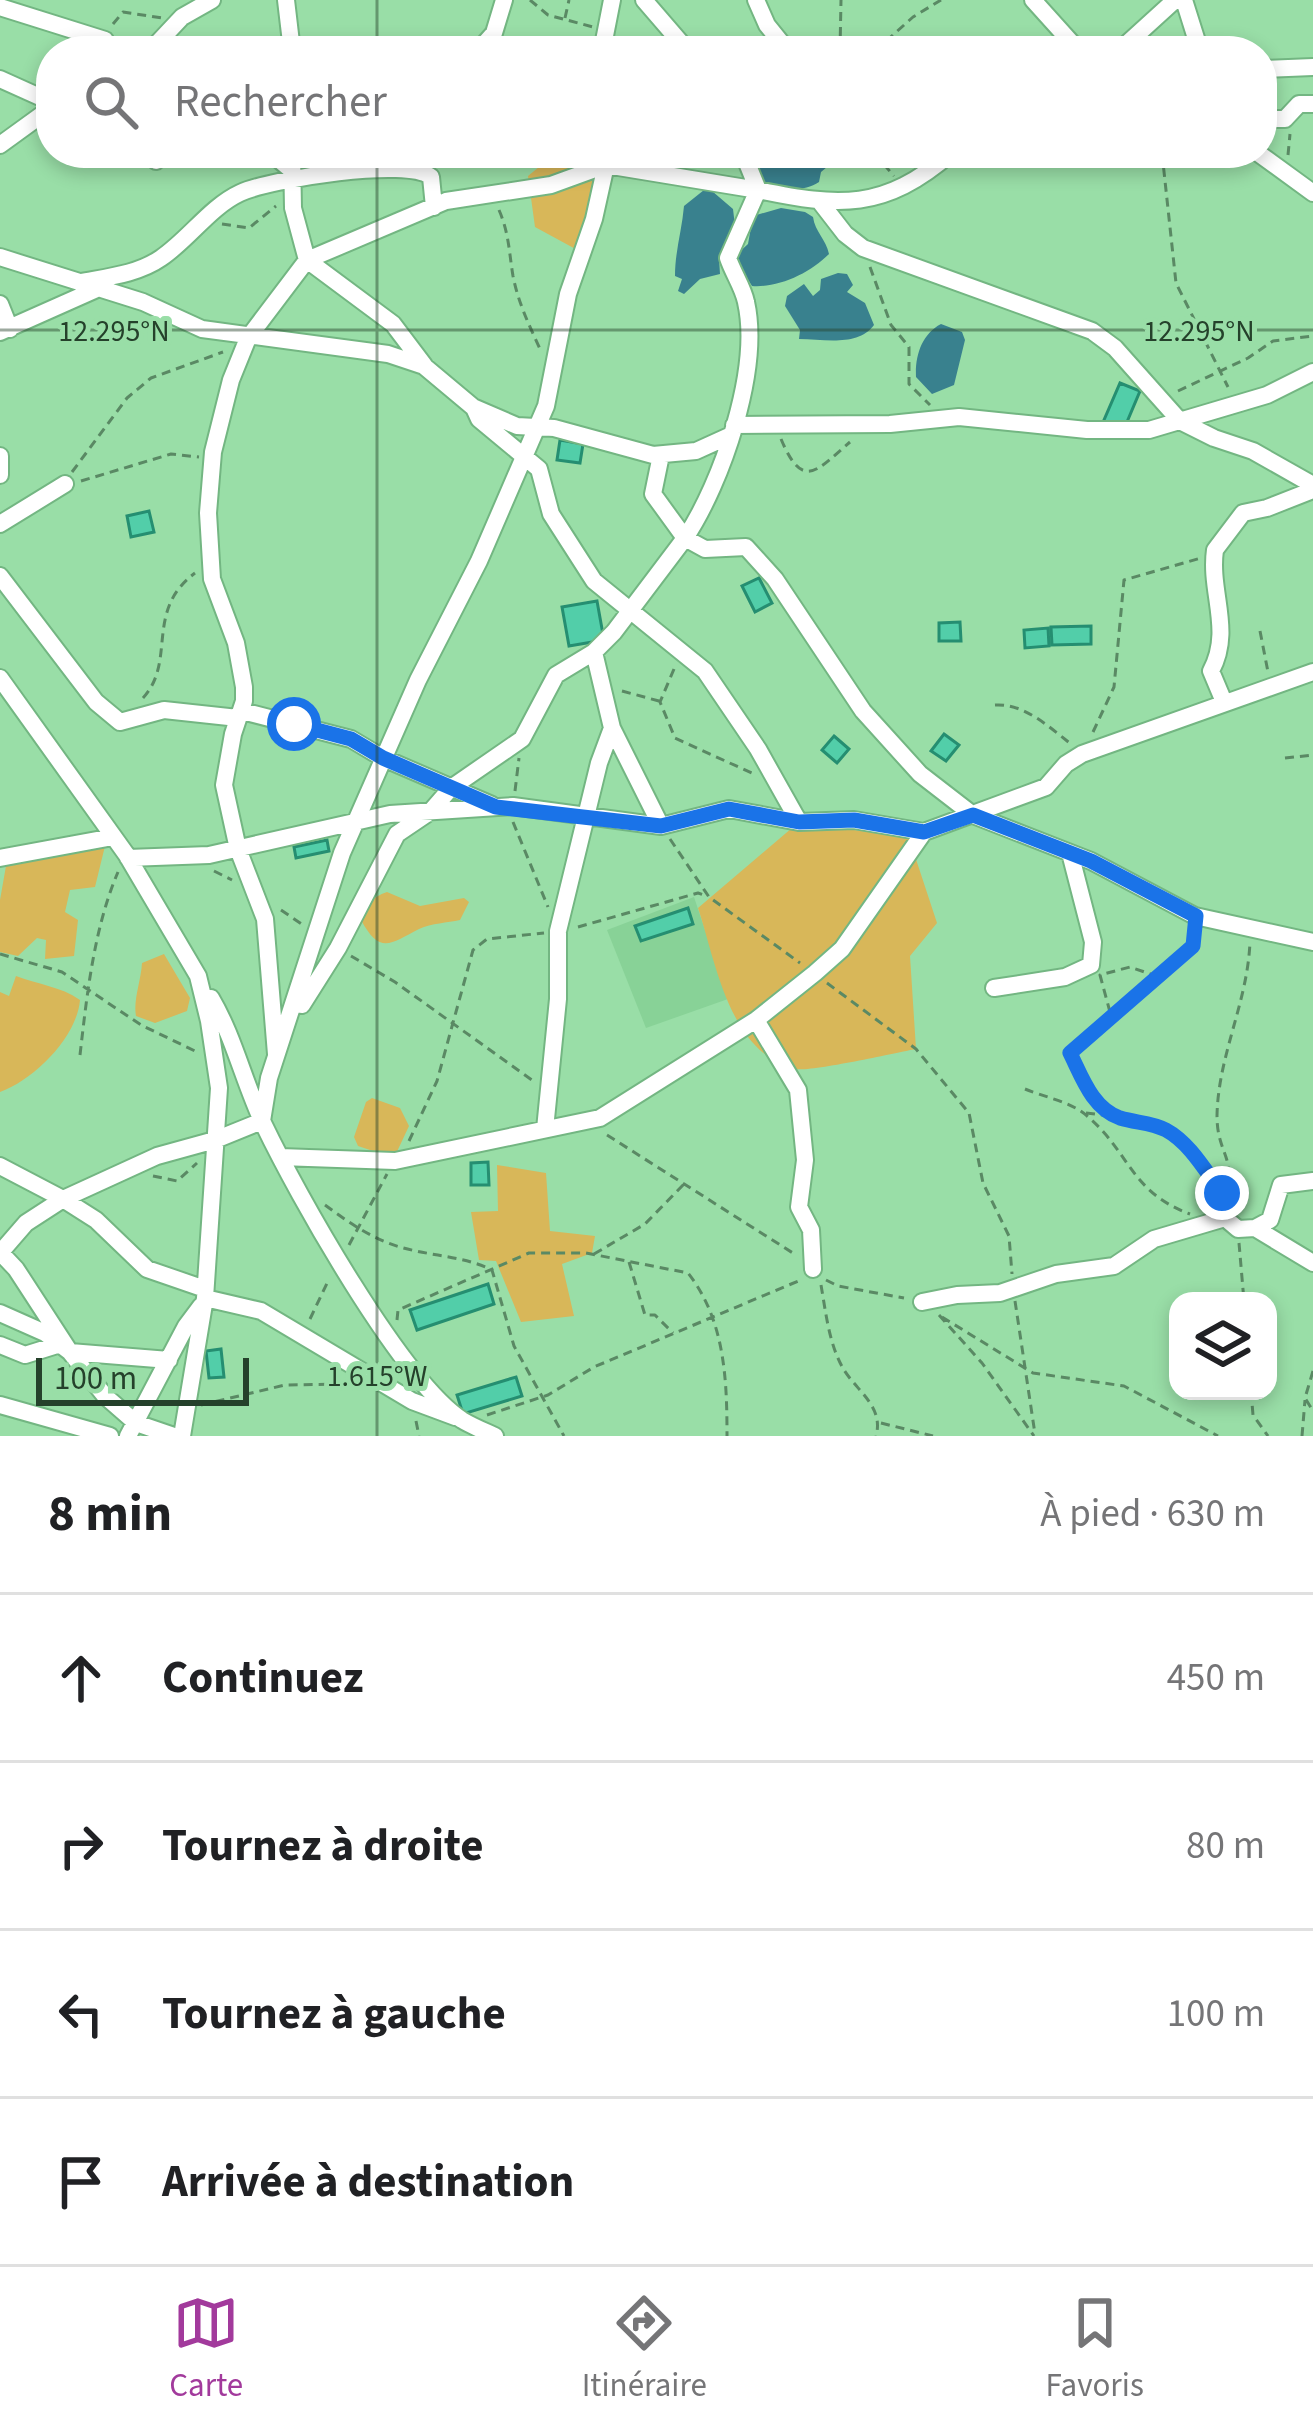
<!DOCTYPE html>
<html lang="fr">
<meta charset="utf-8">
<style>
:root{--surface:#fff;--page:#f6f6f6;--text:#202124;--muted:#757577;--line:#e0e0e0;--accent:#a23a9c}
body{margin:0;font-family:"Source Sans 3",sans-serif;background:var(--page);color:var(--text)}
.controls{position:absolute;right:36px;bottom:36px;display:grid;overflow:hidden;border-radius:24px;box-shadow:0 6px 18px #0003}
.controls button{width:108px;height:108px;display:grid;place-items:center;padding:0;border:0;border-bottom:3px solid var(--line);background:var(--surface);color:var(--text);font:60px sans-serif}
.scale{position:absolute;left:36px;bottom:30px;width:213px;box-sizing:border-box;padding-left:12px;border:6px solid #25412b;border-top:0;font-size:33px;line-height:42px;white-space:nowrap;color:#25412b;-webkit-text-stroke:9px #99dea7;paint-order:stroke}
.stop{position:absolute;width:36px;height:36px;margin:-27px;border:9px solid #1a73e8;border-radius:50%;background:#fff}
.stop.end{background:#1a73e8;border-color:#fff;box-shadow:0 3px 12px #0008}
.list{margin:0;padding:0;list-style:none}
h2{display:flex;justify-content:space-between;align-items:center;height:156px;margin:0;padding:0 48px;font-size:51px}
h2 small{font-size:39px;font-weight:400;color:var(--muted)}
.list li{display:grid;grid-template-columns:78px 1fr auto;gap:36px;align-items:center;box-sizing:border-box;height:168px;padding:0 48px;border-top:3px solid var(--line)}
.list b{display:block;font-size:45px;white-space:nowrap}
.list em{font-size:39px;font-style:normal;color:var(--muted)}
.icon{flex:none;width:66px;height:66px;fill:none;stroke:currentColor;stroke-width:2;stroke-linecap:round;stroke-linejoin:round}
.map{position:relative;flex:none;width:1313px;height:1436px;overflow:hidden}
.search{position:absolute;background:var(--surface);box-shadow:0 6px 18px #0003;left:36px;right:36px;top:36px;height:132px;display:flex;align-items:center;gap:30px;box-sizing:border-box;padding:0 42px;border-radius:48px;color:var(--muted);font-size:45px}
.sheet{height:828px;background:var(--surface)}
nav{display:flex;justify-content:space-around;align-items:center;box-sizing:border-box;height:168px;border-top:3px solid var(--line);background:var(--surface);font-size:33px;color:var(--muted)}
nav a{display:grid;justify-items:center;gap:6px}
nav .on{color:var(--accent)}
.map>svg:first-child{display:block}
.built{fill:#88d297}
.green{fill:#d8b759}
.water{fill:#39818e}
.building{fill:#52cea9;stroke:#258e71;stroke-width:3}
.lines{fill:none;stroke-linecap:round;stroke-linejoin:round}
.minor-casing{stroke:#73b682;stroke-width:20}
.path{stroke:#5a8964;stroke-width:3;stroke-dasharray:9 6;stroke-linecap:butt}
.minor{stroke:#fff;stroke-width:16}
.route{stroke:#1a73e8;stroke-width:15}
.ticks{fill:none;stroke:#25412b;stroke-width:3;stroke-opacity:0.45}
.ticks-label{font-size:30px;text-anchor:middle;fill:#25412b;stroke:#99dea7;stroke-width:10;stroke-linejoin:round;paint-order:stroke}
</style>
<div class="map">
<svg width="1313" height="1436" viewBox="0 0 1313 1436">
<rect width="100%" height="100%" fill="#99dea7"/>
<!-- built -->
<path class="built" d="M694 897 728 999 646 1028 607 930Z"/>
<!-- green -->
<path class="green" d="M556 153H603L581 252 535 227 528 176Z
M799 822 909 838 937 923 910 956 916 1049C895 1053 811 1072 796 1069 729 1054 716 962 698 908Z
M105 846 95 887 70 890 65 912 78 920 74 956 45 959 46 940 37 938 18 956 0 952V900L6 866 72 849Z
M387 892 420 906 464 898 469 902 460 920C447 923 432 923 419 929 390 944 380 955 361 920 365 905 372 897 387 892Z
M164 954 190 998 187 1011 155 1023 136 1016C133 1000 141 981 142 963Z
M16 976C39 985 60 986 80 1000 77 1037 34 1080 0 1092V992L9 996Z
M372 1098 400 1108 409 1126 394 1158 358 1146 354 1137 366 1102Z
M497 1165 546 1173 550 1231 595 1236 592 1253 562 1264 574 1316 521 1322 496 1261 479 1260 471 1212 498 1211Z"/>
<!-- water -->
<path class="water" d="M763 153H839V157L821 172 819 182C803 193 779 189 761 184L759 167Z
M704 190 712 191 733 209 735 226 723 257 719 258 720 274 700 279 684 294 678 291 682 279 675 276C675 251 682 230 684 206Z
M781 208 805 212 813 217C815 232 826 239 829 254 810 273 779 288 752 286L734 257 748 244 753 216Z
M838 273 847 274 853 285 847 292 865 303 874 325C858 347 824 339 799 339L800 330 785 306 787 296 804 284 813 296 820 290 821 279Z
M941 324 962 332 965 340 954 385 932 394 916 377C915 355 922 334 941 324Z"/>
<!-- building -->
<path class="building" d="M1120 383 1140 391 1124 429 1104 420Z
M560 440 583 444 580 463 557 460Z
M149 511 154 532 131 537 127 516Z
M759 578 772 603 755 612 742 586Z
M597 601 604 640 569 646 562 607Z
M960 622 961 641H939V623Z
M1091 626V644L1052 645 1051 627Z
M1048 628 1049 646 1025 648 1024 630Z
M944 734 959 745 946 761 931 751Z
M834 736 849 749 837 763 822 750Z
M327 840 329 851 296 858 294 847Z
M688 908 693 924 641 941 635 926Z
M488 1162 489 1185H471V1163Z
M488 1284 494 1304 417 1330 410 1310Z
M221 1349 224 1377 209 1378 206 1351Z
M516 1377 522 1396 463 1414 457 1395Z"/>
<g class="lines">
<defs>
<path id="minor" d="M286 0 292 51
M644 0 688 51
M756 0 767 25 788 51
M1033 0 1079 51
M1184 0 1200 51
M0 7 105 40
M150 51 182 17 212 0
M478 51 494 33 504 0
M602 51 612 0
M1119 51 1175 0
M1262 69 1313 67
M0 79 51 102
M1262 119H1285L1299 104H1313
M0 145 51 108
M155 153 156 161
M271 153 290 169
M292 153 293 208 307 260 393 324 424 365
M743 153 758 190C839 207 884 211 951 153
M1258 153 1313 193
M821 203 845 234 863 248 1092 331 1115 348 1180 421 1214 438 1253 451 1313 485
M0 257 143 302 202 329 388 354 424 366 473 407 517 426 554 428 653 455 696 451 729 436
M81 282C108 277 138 274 161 258 189 239 210 207 240 193 270 179 409 157 431 177L434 207
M0 304 10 329
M0 332 99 288
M474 408 479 419 539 469 551 514 594 581 705 671 758 749 799 822
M734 425 890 424 959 417 1087 430H1149L1267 395 1313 372
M0 456V475
M0 524 65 484
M0 576 96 702 120 722 164 710 238 718
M594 652 612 728 661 826
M0 678 126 854 198 976 209 1021 219 1088 205 1298 182 1436
M1224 702 1211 671C1233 630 1209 592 1215 550L1243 513 1267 508 1313 490
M242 711 351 739 383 758 492 805
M0 858 113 837
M128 858 209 855 390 814 513 806 661 826 729 809 799 822 854 820 924 832 1046 787 1066 764 1082 754 1313 672
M994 988 1065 977 1091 965 1093 942 1070 853
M211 998C234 1037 244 1083 264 1125 297 1194 401 1380 462 1420 472 1426 484 1431 495 1436
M302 1005 338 948 397 834 431 811 451 788 522 739 556 675 594 652 614 632 685 538 653 494 661 455
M756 1020 798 1090 805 1160 799 1207 811 1230 813 1269
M276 1054 265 919 238 849 224 785 233 734 244 701V687L236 643 212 579 208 513 213 452 231 380 248 338 307 260 446 201 551 185 606 165 605 153
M545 1129 558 999V931L599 763 612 728
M280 1157 395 1161 600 1118 756 1020 815 973 842 949 924 832
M0 1166 63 1199 157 1156 215 1140 262 1121 269 1078 342 853 418 680 479 561 546 406 568 294 594 219 606 165 758 190 728 258C733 273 743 287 746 302 761 369 722 483 685 538L705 549 746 547 775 579 863 711 920 774 973 815 1091 861 1195 916 1313 942
M1255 1228 1313 1263
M0 1252 16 1269 70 1352 169 1360
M0 1253 26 1223 63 1199 96 1220 147 1269 205 1289
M205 1298 261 1311 412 1401 455 1417
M922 1302 957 1295 1000 1293 1056 1274 1114 1266 1154 1239 1225 1218 1238 1229 1255 1228 1270 1220 1281 1185 1313 1181
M0 1313 45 1333 70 1352 105 1396 136 1423 174 1436
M0 1345 25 1355 57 1345
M0 1405 110 1436
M128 1436 186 1326 201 1306"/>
</defs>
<!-- minor casing -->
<use href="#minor" class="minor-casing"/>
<!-- path -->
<path class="path" d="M530 0 548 15 593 27
M565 18 569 0
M113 24 123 12 162 18
M840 51 841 0
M875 51 913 17 941 0
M874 153 894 176
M969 153 1025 166 1040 153
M1162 153 1176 283 1228 387
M1288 155 1290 134
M499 210C509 233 509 252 513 276 518 302 529 325 540 349
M222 224 249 228 276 206
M870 267 891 325 909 347V384L930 405
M1178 391 1248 358 1273 341 1313 336
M781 439C803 491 816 471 850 442
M72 472 127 398 151 378 223 352
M81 481 171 454 199 457
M1260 631 1268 672
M674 669 660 702 675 738 756 775
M622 691 659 701
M143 698C177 661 144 611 195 573
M995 705C1024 703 1049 727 1071 744
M1093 732 1114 687 1124 580 1201 558
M1285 758 1313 755
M515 791 519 758
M513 822 548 907
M670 839 709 897 800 963
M214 871 232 880
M281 910 303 925
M578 927 698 893 707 896
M0 954 62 972 141 1025 195 1051
M351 956 395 982 536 1083
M827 983 916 1049 969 1113 983 1183 1009 1236 1012 1274
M1110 1012 1100 975 1130 967 1156 976
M80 1055C87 994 94 928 118 872
M1025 1089C1044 1097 1072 1102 1087 1116 1130 1152 1130 1192 1190 1214
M1086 1113 1112 1116
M1118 1117 1095 1102 1070 1053 1193 947 1195 930
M1121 1118C1175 1126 1189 1150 1220 1190
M607 1135 796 1255
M409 1141 437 1081 473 950 487 939 544 933
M153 1176 177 1181 197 1163
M1216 1203C1243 1159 1217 1159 1217 1116 1218 1055 1248 1002 1250 941
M325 1205C348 1222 372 1239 400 1247 430 1256 464 1256 492 1270L514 1346 564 1436
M1239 1243 1244 1301
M349 1245 387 1174
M594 1254 645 1224 684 1184
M629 1262 645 1315H655L673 1333
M826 1280 838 1286 904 1298
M821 1285C826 1313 829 1345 844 1370 858 1392 884 1407 876 1436
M1015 1301 1035 1434
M939 1315 982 1363 1034 1436
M942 1317 1033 1373 1124 1386 1218 1436
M310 1319 329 1279
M397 1320 398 1310 529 1253H586L688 1273C725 1320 727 1380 727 1436
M1313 1371 1305 1398 1313 1411
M1251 1391 1253 1415 1268 1436
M201 1405 285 1385 351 1384
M487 1415 548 1395 594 1367 803 1279
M416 1421 419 1436
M881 1423 933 1436
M1302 1436 1305 1400"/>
<!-- minor -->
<use href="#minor" class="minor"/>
</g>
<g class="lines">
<!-- route -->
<path class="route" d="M294 724 351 739 383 758 496 807 661 826 729 809 799 822 854 820 924 832 973 815 1091 861 1196 916 1193 946 1070 1053C1082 1077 1092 1108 1120 1118 1136 1123 1151 1122 1166 1130 1190 1143 1206 1172 1222 1193"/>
</g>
<!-- ticks -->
<path class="ticks" d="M377 0V51M377 153V1436M0 330H1313"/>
<g class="ticks-label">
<text x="114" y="341">12.295°N</text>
<text x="1199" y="341">12.295°N</text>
<text x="377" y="1386">1.615°W</text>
</g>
</svg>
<div class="controls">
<button><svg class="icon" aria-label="layers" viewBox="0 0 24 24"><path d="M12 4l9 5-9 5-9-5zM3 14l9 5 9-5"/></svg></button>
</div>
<div class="scale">100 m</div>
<div class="stop" style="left:294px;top:724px"></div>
<div class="stop end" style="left:1222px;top:1193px"></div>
<div class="search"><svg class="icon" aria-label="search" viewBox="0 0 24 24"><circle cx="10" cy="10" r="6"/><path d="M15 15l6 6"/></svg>Rechercher</div>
</div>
<section class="sheet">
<h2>8 min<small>À pied · 630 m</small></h2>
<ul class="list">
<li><svg class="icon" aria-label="ahead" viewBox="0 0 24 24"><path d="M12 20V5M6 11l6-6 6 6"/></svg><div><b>Continuez</b></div><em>450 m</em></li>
<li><svg class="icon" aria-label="right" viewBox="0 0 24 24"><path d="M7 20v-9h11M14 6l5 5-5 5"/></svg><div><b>Tournez à droite</b></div><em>80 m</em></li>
<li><svg class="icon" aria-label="left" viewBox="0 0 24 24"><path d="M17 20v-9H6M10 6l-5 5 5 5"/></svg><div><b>Tournez à gauche</b></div><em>100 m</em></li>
<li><svg class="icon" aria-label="arrive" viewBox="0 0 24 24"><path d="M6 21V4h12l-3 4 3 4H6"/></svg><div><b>Arrivée à destination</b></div></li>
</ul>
</section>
<nav>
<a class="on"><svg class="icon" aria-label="map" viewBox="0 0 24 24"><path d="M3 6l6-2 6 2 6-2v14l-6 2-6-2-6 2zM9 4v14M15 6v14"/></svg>Carte</a>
<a><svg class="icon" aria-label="directions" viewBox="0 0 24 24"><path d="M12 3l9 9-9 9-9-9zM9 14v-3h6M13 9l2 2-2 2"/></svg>Itinéraire</a>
<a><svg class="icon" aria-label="saved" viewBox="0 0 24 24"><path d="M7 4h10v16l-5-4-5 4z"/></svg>Favoris</a>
</nav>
